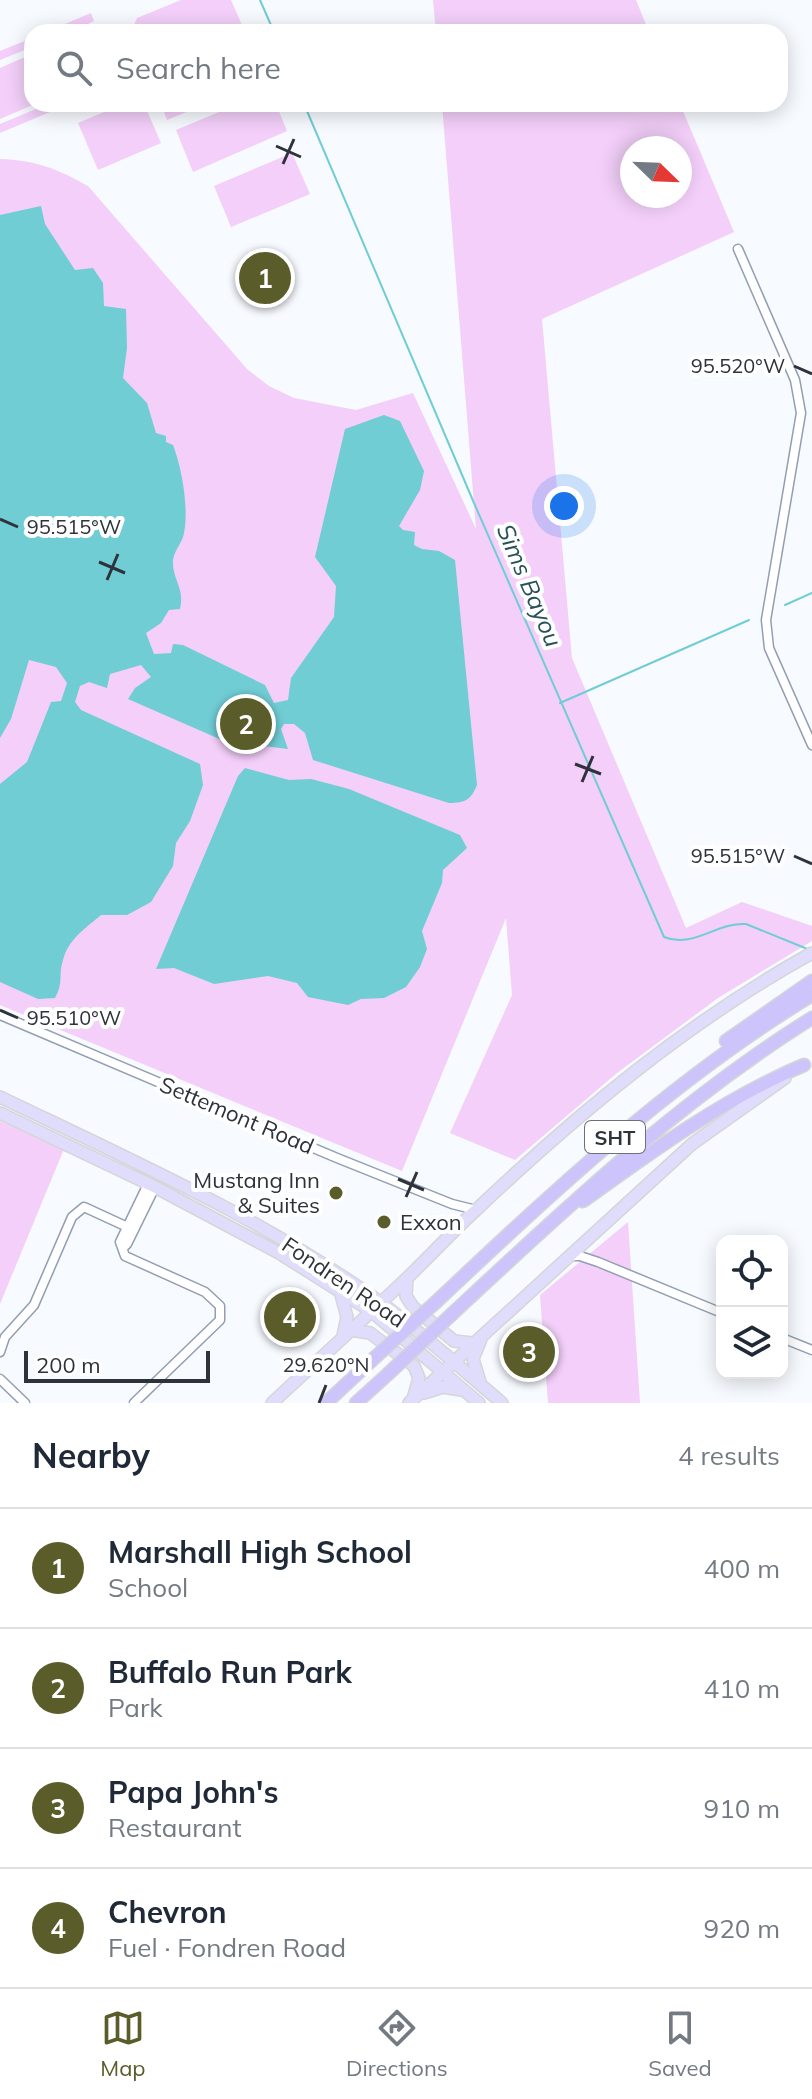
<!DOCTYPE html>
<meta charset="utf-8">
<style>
:root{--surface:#fff;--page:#f6f6f7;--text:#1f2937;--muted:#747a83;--line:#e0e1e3;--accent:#5a5c2a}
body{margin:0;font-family:Mulish,sans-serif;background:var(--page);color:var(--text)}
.controls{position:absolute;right:24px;bottom:24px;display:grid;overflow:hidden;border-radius:16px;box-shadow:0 4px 20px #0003}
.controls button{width:72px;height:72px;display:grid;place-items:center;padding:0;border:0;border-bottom:2px solid var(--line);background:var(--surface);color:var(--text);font:40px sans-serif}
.compass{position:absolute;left:620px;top:136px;width:72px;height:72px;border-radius:50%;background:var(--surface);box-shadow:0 4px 20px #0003;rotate:113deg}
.scale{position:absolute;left:24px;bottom:20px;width:186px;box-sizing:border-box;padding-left:8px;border:4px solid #2e333b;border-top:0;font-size:22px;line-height:28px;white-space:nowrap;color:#2e333b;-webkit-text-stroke:6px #fff;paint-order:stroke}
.you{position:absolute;left:564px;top:506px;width:28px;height:28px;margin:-20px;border:6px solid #fff;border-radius:50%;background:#1a73e8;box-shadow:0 0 0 12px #1a73e833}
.badge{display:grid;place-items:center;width:52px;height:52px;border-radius:50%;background:var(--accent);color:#fff;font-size:26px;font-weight:700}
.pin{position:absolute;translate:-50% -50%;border:4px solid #fff;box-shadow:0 2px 8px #0006}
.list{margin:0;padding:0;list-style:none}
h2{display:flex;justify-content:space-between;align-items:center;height:104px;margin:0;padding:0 32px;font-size:34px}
h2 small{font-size:26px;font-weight:400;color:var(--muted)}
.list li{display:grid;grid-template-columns:52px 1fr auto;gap:24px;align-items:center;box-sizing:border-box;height:120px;padding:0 32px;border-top:2px solid var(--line)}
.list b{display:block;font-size:30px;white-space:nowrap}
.list p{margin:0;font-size:26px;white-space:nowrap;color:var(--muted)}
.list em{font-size:26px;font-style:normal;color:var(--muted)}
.icon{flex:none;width:44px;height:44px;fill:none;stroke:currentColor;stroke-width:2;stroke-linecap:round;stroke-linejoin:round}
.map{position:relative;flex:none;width:812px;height:1403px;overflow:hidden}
.search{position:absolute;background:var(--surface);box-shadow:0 4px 20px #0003;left:24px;right:24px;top:24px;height:88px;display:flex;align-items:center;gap:20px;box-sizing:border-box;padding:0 28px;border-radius:24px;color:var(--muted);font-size:30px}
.sheet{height:584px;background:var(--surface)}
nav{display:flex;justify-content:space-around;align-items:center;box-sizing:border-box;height:112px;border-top:2px solid var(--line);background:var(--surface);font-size:22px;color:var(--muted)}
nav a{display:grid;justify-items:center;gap:4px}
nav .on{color:var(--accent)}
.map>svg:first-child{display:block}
.green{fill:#f3cff9;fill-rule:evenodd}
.water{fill:#70cdd4}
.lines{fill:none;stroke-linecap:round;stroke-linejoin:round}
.stream{stroke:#70cdd4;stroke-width:2}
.minor-casing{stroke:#929eb3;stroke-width:11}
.major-casing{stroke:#d5d6d8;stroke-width:14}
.highway-casing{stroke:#d5d6d8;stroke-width:15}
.minor{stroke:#fff;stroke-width:8}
.major{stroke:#e0dcfc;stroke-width:11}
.highway{stroke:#ccc4fa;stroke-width:12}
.highway-bridge-casing{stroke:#d5d6d8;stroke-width:15;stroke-linecap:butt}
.highway-bridge{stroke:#ccc4fa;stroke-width:12}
.ticks{fill:none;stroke:#2e333b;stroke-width:3}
.poi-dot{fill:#5a5c2a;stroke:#fff;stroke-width:3}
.labels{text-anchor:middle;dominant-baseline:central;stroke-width:8;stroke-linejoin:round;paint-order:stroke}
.shield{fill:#fff;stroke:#6d7076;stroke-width:2}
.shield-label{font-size:20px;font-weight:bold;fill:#2e333b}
.street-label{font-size:22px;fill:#2e333b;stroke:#fff}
.poi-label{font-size:22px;fill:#2e333b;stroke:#fff;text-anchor:end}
.water-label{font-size:24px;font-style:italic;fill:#275255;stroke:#fff}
.ticks-label{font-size:20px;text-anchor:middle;fill:#2e333b;stroke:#fff;stroke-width:8;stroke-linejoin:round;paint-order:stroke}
</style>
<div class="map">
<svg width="812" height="1403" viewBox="0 0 812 1403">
<rect width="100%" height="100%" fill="#f7fafe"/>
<!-- green -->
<path class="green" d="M181 0H231L245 32H131L137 18Z
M433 0H636L649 32H436Z
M91 13 94 21 88 24 103 32H46Z
M32 38V47L0 60V51Z
M32 54V104H35L0 119V68Z
M48 104H69L0 133V124Z
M123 104H144L161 143 98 170 78 123Z
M161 104H206L167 120Z
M238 104H276L287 131 193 172 176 130Z
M442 104H680L734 232 542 319 572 658 686 928 742 902 812 926V941L718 998 617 1073 515 1160 450 1133 512 995 506 918 402 1171 0 1005V159C35 160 58 169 88 186L247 369 269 386 294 398 356 410 413 393 476 529ZM632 148H680V196H632Z
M292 153 310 194 231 227 214 186Z
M0 1121 64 1149 0 1304Z
M628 1222 640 1403H548L540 1295Z"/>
<!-- water -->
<path class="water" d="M41 206 45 224 75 270 93 268 103 283 104 306 126 309 127 348 123 378 147 403 156 433 166 436V442L173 445C182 468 190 513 183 537 180 545 174 552 173 560 172 580 185 587 180 609L169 610 161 623 146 633 154 654 171 653 173 644 183 645 265 685 274 703 288 700 291 678 334 617 336 586 315 557 345 429 384 415 400 421 424 471 420 490 399 526 403 530 415 532 414 545 422 549 439 551 455 560 477 785C471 800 465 803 449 803L313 760 305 733 294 724H284L281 729 288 749 224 741 128 699 135 688 151 677 141 665 110 674 107 688 89 682 80 686 75 702 81 710 200 764 203 785 190 821 176 843 173 866 151 902 127 915H101C86 928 68 939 63 960 58 976 64 982 55 998L38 999 0 982V784L27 762 51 702 61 701 67 683 56 667 29 660 11 719 0 738V215Z
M245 768 289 780 311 779 349 789 460 835 467 848 443 870 442 883 422 931 427 949 420 967 406 987 384 998 361 999 348 1005 308 997 297 983 268 976 214 984 174 968 156 969 238 776Z"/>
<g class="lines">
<!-- stream -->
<path class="stream" d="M260 0 274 32
M304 104 474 503 664 937C693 949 717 922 746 924L810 950
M785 605 812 593
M560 703 749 620"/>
<defs>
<path id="minor" d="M738 249 795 380 801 413 766 620 769 648 812 745
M0 1015 337 1158 452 1204 476 1210
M123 1248 127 1244 155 1187
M570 1256H580L598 1262 722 1313
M782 1338 812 1350
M0 1352 5 1337 34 1305 72 1217 84 1207 134 1230
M0 1379 25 1403
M134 1403 220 1320V1306L205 1292 125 1256 120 1242 148 1184"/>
<path id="major" d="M0 1097C127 1158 266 1220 380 1302 422 1333 462 1369 502 1403
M0 1113 155 1187 279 1253 371 1311 479 1403
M407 1278 406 1296 413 1307 454 1341 472 1343
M340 1291 347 1317 343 1336
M350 1330 370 1333 414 1366 419 1378 413 1399
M480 1382 473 1359 481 1339
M424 1393 443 1387 461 1390
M272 1403C316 1362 362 1321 406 1279 429 1257 451 1233 475 1211 577 1114 689 1021 812 953
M409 1403 692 1144 785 1078"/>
<path id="highway" d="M726 1041 812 981
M583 1201C652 1151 725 1098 804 1065
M436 1302C555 1190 672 1080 812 995
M452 1314C566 1208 679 1101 812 1018
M326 1403 371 1361
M356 1403 388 1374"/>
</defs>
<!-- minor casing -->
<use href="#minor" class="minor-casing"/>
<!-- major casing -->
<use href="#major" class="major-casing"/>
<!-- highway casing -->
<use href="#highway" class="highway-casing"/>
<!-- minor -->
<use href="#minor" class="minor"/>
<!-- major -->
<use href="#major" class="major"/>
<!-- highway -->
<use href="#highway" class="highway"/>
<defs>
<path id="highway-bridge" d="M371 1361 436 1302
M388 1374 452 1314"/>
</defs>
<!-- highway-bridge casing -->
<use href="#highway-bridge" class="highway-bridge-casing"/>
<!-- highway-bridge -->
<use href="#highway-bridge" class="highway-bridge"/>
</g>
<!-- ticks -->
<path class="ticks" d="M276 146 301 157M283 164 294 139M794 366 812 374M0 519 18 527M99 562 125 573M107 580 118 554M575 764 601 774M582 782 593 756M794 856 812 864M0 1010 18 1018M398 1179 424 1190M406 1197 417 1172M319 1403 326 1385"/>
<!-- markers -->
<g class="poi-dot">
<circle cx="336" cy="1193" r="8"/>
<circle cx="384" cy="1222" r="8"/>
</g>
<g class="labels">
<!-- shield labels -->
<rect class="shield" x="585" y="1121" width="60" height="32" rx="6"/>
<g class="shield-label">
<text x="615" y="1137">SHT</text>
</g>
<!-- street labels -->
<g class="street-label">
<text transform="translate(237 1115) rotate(23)">Settemont Road</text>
<text transform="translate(344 1282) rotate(34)">Fondren Road</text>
</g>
<!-- poi labels -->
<g class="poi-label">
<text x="320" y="1180">Mustang Inn<tspan x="320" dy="25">&amp; Suites</tspan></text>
<text x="400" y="1222" text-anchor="start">Exxon</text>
</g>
<!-- water labels -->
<g class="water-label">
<text transform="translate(530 585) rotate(67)">Sims Bayou</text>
</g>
</g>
<g class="ticks-label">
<text x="738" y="373">95.520°W</text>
<text x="74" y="534">95.515°W</text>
<text x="738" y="863">95.515°W</text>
<text x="74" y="1025">95.510°W</text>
<text x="326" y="1372">29.620°N</text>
</g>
</svg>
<div class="controls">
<button><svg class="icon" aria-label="locate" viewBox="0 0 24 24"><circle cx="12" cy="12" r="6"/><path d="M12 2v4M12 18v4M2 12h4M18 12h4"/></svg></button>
<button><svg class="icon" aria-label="layers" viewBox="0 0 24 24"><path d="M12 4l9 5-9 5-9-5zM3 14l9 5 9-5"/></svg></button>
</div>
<svg class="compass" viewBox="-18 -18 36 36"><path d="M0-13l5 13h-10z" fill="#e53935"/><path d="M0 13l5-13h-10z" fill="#747a83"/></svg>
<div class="scale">200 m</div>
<div class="you"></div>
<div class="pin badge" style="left:265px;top:278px">1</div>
<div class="pin badge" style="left:246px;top:724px">2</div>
<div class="pin badge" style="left:529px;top:1352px">3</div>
<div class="pin badge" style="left:290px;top:1317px">4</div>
<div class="search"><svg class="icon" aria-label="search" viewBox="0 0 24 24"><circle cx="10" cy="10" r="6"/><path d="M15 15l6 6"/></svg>Search here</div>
</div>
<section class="sheet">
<h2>Nearby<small>4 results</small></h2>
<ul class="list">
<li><span class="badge">1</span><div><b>Marshall High School</b><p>School</p></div><em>400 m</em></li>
<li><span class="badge">2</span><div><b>Buffalo Run Park</b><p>Park</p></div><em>410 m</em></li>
<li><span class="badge">3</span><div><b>Papa John's</b><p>Restaurant</p></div><em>910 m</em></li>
<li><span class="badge">4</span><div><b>Chevron</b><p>Fuel · Fondren Road</p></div><em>920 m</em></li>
</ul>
</section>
<nav>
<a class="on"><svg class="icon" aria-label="map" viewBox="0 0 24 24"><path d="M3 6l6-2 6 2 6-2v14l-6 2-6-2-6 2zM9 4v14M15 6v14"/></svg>Map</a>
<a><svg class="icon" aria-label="directions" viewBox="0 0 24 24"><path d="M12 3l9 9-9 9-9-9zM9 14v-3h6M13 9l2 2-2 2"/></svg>Directions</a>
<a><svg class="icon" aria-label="saved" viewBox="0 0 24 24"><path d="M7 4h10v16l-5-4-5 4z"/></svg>Saved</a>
</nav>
